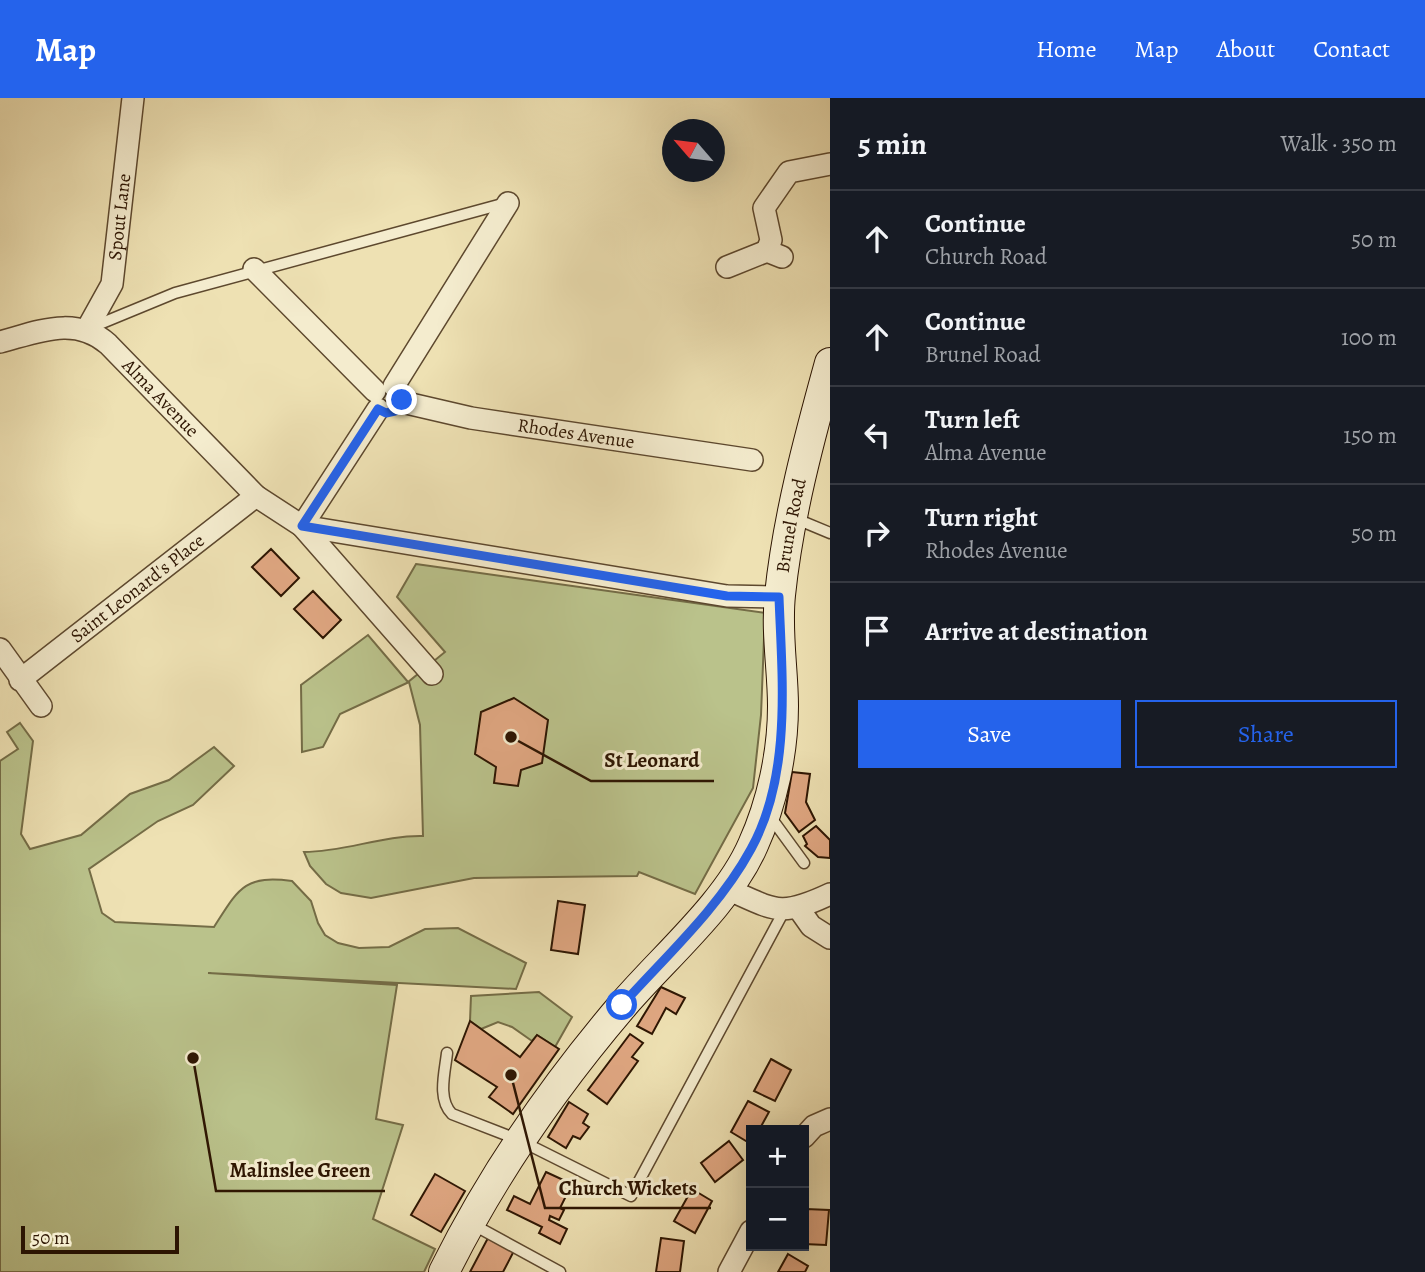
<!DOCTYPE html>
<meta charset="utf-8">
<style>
:root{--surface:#171b24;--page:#20242c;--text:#f1f3f6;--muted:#9ea1a6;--line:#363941;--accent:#2563eb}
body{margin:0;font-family:Alegreya,serif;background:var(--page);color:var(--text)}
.controls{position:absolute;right:21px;bottom:21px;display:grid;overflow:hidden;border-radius:0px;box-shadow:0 7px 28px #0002}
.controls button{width:63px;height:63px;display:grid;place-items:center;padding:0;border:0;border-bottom:2px solid var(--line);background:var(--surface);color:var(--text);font:35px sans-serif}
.compass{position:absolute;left:662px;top:21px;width:63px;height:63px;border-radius:50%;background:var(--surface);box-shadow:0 7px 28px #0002;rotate:298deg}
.scale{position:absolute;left:21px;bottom:18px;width:158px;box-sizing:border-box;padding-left:7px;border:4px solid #2d1502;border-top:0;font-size:19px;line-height:24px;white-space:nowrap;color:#2d1502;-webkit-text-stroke:5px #f4ecce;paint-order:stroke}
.stop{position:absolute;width:21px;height:21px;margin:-16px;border:5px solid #2563eb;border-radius:50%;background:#fff}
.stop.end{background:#2563eb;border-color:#fff;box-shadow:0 2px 7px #0008}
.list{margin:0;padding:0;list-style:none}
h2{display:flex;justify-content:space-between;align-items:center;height:91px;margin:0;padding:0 28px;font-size:30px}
h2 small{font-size:23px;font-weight:400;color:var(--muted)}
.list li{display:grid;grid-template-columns:46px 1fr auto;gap:21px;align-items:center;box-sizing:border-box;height:98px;padding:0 28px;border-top:2px solid var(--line)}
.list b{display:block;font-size:26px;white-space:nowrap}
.list p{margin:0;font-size:23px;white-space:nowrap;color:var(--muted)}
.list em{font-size:23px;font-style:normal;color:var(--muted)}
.actions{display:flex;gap:14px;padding:21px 28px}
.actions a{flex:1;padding:16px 0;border:2px solid var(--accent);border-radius:0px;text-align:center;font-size:24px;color:var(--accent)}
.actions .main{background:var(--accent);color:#fff}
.icon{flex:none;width:38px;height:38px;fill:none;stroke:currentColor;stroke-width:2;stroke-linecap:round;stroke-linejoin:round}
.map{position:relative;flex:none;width:830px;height:1174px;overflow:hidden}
header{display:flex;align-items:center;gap:42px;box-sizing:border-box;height:98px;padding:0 35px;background:var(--accent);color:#fff}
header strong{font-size:33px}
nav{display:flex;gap:38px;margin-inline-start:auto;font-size:24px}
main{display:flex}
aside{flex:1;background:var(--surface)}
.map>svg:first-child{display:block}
.green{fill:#bac28b;stroke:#746c46;stroke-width:2}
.building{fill:#e0a782;stroke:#2d1502;stroke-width:2}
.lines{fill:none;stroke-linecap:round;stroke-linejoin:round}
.lane-casing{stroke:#5d482e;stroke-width:13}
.street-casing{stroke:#5d482e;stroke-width:24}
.secondary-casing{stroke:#2d1502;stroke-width:32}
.lane{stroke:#f4ecce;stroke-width:10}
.street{stroke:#f4ecce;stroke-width:21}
.secondary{stroke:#f4ecce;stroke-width:30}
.route{stroke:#2563eb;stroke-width:9}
.labels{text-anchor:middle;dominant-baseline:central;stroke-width:6;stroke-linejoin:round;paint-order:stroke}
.street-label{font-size:19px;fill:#2d1502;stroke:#f4ecce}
.leader{fill:none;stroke:#2d1502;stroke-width:2.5}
.callout-dot{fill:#2d1502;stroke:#f4ecce;stroke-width:2.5}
.callout-label{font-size:21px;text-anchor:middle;font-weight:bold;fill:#2d1502;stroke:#f4ecce;stroke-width:6;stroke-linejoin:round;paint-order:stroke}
</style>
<header>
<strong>Map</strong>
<nav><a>Home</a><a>Map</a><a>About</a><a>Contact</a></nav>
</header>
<main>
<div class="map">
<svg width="830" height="1174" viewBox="0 0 830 1174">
<rect width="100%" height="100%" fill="#eee1b3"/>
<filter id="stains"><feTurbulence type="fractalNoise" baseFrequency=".00286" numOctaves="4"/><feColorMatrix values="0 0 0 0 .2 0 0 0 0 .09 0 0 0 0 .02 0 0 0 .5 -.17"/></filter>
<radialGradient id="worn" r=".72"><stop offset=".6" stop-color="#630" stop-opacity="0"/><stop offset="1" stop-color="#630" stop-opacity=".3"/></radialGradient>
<!-- green -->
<path class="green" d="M416 466 765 515 761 617 753 690 695 796 639 774 637 778 474 780 371 800 341 795 326 786 310 768 304 754C345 754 383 737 423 738L420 627 409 584 340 616 323 649 302 654 301 587 368 537 408 584 445 554 397 499Z
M20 625 33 643 21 736 30 751 81 737 130 696 169 682 214 649 234 668 193 707 158 723 89 771 102 815 115 824 214 829C239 790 244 777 292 783L311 803 318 825 325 837 338 845 359 850 389 849 425 831 458 830 526 865 516 891 208 875 397 887 376 1021 403 1027 373 1121 435 1151 424 1174H0V663L18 651 7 634Z
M539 894 572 919 555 949 537 937 532 943 512 929 498 924 481 931 470 923 471 898Z"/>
<!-- building -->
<path class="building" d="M271 451 299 480 281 498 252 469Z
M313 493 341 522 323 540 294 511Z
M514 600 548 622 542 665 521 672 518 688 494 685 496 669 475 656 481 614Z
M792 674 810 676 806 704 815 722 799 734 785 715Z
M816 728 830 742V760L818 759 805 748 807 746 803 738Z
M558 803 585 807 578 856 551 852Z
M661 889 685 900 676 916 666 910 652 936 637 928Z
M470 923 520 959 537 937 559 951 513 1016 489 999 497 989 455 962Z
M630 936 643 945 632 959 638 963 607 1006 588 992Z
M771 961 791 972 775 1003 754 993Z
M748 1003 769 1014 759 1032H751V1046L731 1034Z
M569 1004 588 1016 583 1025 589 1029 580 1041 573 1038 566 1050 548 1039Z
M729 1043 743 1062 715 1084 701 1065Z
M546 1074 572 1086 560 1110 564 1112 559 1122 550 1118 549 1122 567 1131 560 1146 539 1135 542 1129 507 1112 514 1098 530 1106Z
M435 1076 465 1093 441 1134 411 1117Z
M692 1091 712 1103 695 1135 674 1123Z
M806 1111 829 1112 826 1147 804 1146Z
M489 1138 515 1151 503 1174H470Z
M661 1140 684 1143 680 1174H656Z
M788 1156 808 1168 805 1174H778Z"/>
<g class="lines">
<defs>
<path id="lane" d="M90 230 175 195 506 105
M794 420 830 435
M769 717 804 765
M447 955C445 974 437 1001 452 1016L519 1042 631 1098 784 813
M472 1126 560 1174"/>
<g id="street">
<path d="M767 153 771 142 764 110 789 74 830 66"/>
<path d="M727 169 767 153 782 159"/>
<path d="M254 171 375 293"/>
<path id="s1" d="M87 231 112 186 133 0"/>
<path id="s2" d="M0 244C38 234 75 217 108 246L256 398 302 428 727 498 779 499"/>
<path d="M394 288 508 105"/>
<path id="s3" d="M402 304 471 320 752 362"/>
<path d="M378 311 302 428 432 576"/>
<path d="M0 551 41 608"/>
<path id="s4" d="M20 582 256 398"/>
<path d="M725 790C775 812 779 820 830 796"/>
<path d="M799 811 811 828 830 840"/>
<path d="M804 1039 814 1028 830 1021"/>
<path d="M729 1174 751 1133"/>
</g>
<g id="secondary">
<path id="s5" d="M444 1174C492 1077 553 989 623 907 664 859 728 805 753 747 772 705 783 655 783 608 783 572 776 534 780 497 788 419 809 341 830 265"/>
</g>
</defs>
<!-- lane casing -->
<use href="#lane" class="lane-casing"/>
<!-- street casing -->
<use href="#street" class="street-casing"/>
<!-- secondary casing -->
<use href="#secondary" class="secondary-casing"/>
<!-- lane -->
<use href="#lane" class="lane"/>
<!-- street -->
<use href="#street" class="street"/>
<!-- secondary -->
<use href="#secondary" class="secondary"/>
</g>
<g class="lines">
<!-- route -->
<path class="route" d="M402 302 395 313 386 315 378 311 302 428 727 498 779 499C782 580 792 677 751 751 719 810 666 858 622 907"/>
</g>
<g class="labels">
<!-- street labels -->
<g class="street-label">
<text stroke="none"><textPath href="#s1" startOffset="119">Spout Lane</textPath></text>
<text stroke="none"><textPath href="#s2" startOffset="189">Alma Avenue</textPath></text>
<text stroke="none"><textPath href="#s3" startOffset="177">Rhodes Avenue</textPath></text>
<text stroke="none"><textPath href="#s5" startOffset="854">Brunel Road</textPath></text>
<text stroke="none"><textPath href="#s4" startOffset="149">Saint Leonard's Place</textPath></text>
</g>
</g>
<!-- callouts -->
<path class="leader" d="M511 639L591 683H714M193 960L216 1093H385M511 977L545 1110H711"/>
<g class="callout-dot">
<circle cx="511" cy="639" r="7"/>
<circle cx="193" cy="960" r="7"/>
<circle cx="511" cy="977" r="7"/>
</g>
<g class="callout-label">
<text x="652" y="669">St Leonard</text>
<text x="300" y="1079">Malinslee Green</text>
<text x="628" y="1097">Church Wickets</text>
</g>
<rect width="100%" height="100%" filter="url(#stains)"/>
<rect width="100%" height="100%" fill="url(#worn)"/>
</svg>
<div class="controls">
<button>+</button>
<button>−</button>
</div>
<svg class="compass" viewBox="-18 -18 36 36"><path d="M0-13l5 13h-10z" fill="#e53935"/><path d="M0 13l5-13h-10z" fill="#9ea1a6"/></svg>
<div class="scale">50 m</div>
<div class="stop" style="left:622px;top:907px"></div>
<div class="stop end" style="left:402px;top:302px"></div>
</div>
<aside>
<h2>5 min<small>Walk · 350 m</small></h2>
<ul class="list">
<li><svg class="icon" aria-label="ahead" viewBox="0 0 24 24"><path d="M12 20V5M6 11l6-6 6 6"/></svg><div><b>Continue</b><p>Church Road</p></div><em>50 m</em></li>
<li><svg class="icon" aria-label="ahead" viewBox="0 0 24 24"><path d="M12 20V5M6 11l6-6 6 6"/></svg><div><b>Continue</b><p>Brunel Road</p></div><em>100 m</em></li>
<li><svg class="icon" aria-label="left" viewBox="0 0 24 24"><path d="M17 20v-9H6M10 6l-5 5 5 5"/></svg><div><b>Turn left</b><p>Alma Avenue</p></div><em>150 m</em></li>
<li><svg class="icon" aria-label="right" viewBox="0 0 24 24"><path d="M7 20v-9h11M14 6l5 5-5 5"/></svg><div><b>Turn right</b><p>Rhodes Avenue</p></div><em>50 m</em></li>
<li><svg class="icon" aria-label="arrive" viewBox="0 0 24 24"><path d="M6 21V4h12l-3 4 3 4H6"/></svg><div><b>Arrive at destination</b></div></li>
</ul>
<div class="actions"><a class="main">Save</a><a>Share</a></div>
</aside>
</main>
